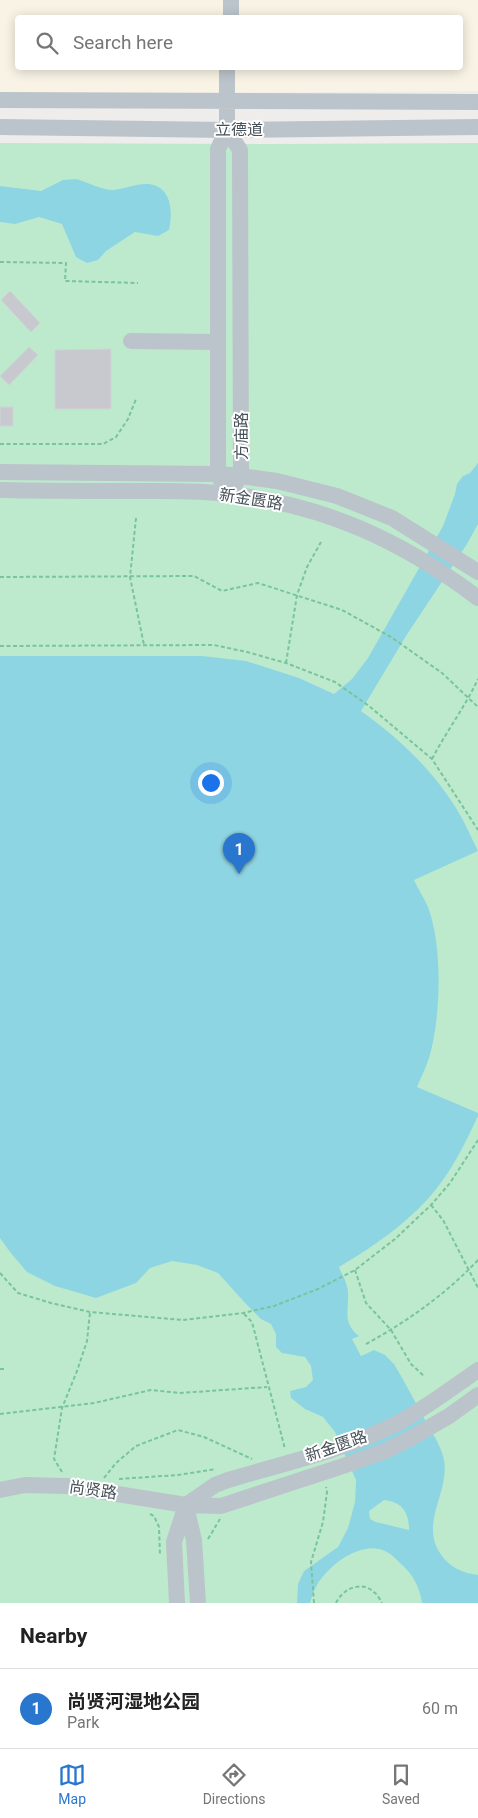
<!DOCTYPE html>
<meta charset="utf-8">
<style>
:root{--surface:#fff;--page:#f6f6f6;--text:#222;--muted:#767676;--line:#e0e0e0;--accent:#2876cd}
body{margin:0;font-family:Roboto,"Noto Sans SC",sans-serif;background:var(--page);color:var(--text)}
.you{position:absolute;left:210px;top:782px;width:18px;height:18px;margin:-12px;border:4px solid #fff;border-radius:50%;background:#1a73e8;box-shadow:0 0 0 8px #1a73e833}
.badge{display:grid;place-items:center;width:32px;height:32px;border-radius:50%;background:var(--accent);color:#fff;font-size:16px;font-weight:700}
.pin{position:absolute;translate:-50% -41px;filter:drop-shadow(0 1px 2px #0008)}
.pin::after{content:'';position:absolute;top:26px;width:18px;height:15px;background:inherit;clip-path:polygon(0 0,100% 0,50% 100%)}
.list{margin:0;padding:0;list-style:none}
h2{display:flex;justify-content:space-between;align-items:center;height:65px;margin:0;padding:0 20px;font-size:21px}
h2 small{font-size:16px;font-weight:400;color:var(--muted)}
.list li{display:grid;grid-template-columns:32px 1fr auto;gap:15px;align-items:center;box-sizing:border-box;height:80px;padding:0 20px;border-top:1px solid var(--line)}
.list b{display:block;font-size:19px;white-space:nowrap}
.list p{margin:0;font-size:16px;white-space:nowrap;color:var(--muted)}
.list em{font-size:16px;font-style:normal;color:var(--muted)}
.icon{flex:none;width:28px;height:28px;fill:none;stroke:currentColor;stroke-width:2;stroke-linecap:round;stroke-linejoin:round}
.map{position:relative;flex:none;width:478px;height:1603px;overflow:hidden}
.search{position:absolute;background:var(--surface);box-shadow:0 2px 12px #0003;left:15px;right:15px;top:15px;height:55px;display:flex;align-items:center;gap:12px;box-sizing:border-box;padding:0 18px;border-radius:5px;color:var(--muted);font-size:19px}
.sheet{height:145px;background:var(--surface)}
nav{display:flex;justify-content:space-around;align-items:center;box-sizing:border-box;height:70px;border-top:1px solid var(--line);background:var(--surface);font-size:14px;color:var(--muted)}
nav a{display:grid;justify-items:center;gap:2px}
nav .on{color:var(--accent)}
.map>svg:first-child{display:block}
.commercial{fill:#f9f3e5;fill-rule:evenodd}
.green{fill:#bdeacd}
.water{fill:#8ed5e3;fill-rule:evenodd}
.building{fill:#c7c9cf;stroke:#d0d3d7}
.lines{fill:none;stroke-linecap:round;stroke-linejoin:round}
.path{stroke:#78c49c;stroke-width:2;stroke-dasharray:4 2.5;stroke-linecap:butt}
.minor{stroke:#bbc4ca;stroke-width:16}
.labels{text-anchor:middle;dominant-baseline:central;stroke-width:4;stroke-linejoin:round;paint-order:stroke}
.street-label{font-size:16px;fill:#465058;stroke:#fff}
</style>
<div class="map">
<svg width="478" height="1603" viewBox="0 0 478 1603">
<rect width="100%" height="100%" fill="#efecec"/>
<!-- commercial -->
<path class="commercial" d="M0 0H478V91L0 94ZM18 18H460V68H18Z"/>
<!-- green -->
<path class="green" d="M0 143 268 144 478 143V1603H0Z"/>
<!-- water -->
<path class="water" d="M76 179C87 182 102 190 113 190 124 189 137 183 148 184 172 186 173 212 169 230L158 236 135 232 106 251 98 260 87 263 76 257 62 224 39 217 15 224 0 222V186L41 191 63 180Z
M478 463V524L467 544 406 636 361 711C400 739 435 772 459 813 466 825 472 839 478 851L414 880C418 889 424 898 428 907 443 947 441 1018 429 1058 426 1068 421 1077 417 1087L478 1113V1116C467 1139 456 1163 440 1184 414 1219 376 1245 339 1267 342 1275 348 1284 348 1293 349 1312 342 1322 359 1336L352 1339 361 1356 374 1350 385 1355 394 1364C405 1382 414 1400 424 1418 431 1431 441 1445 444 1460 450 1493 418 1524 442 1556 451 1568 463 1573 478 1575V1603H422C420 1587 412 1573 400 1563 396 1559 390 1553 385 1551 361 1540 329 1565 317 1585 314 1590 312 1597 310 1603H297L298 1584 304 1571 338 1547 348 1528 355 1502 356 1480 335 1432 323 1417 305 1409 291 1398 290 1391 306 1387 313 1380 311 1366 305 1357 282 1353 276 1347V1334L271 1324 261 1319 246 1304 218 1273 197 1265 172 1261 150 1268 136 1283 96 1298 55 1286 27 1272 10 1252 0 1238V656H202L246 661 299 678 334 694 352 679 368 658 443 526 455 494 457 484 463 476 470 473ZM384 1500C402 1502 409 1512 409 1530L376 1522 370 1519 369 1511Z"/>
<!-- building -->
<path class="building" d="M10 291 40 323 31 332 1 300Z
M29 347 38 355 9 385 0 376Z
M111 349V409H55V350Z
M0 407H13V426H0Z"/>
<g class="lines">
<!-- path -->
<path class="path" d="M0 262 66 263 65 281 138 283
M0 444H103L116 437 128 419 136 399
M136 518 130 577 144 645
M0 577 194 576 222 591 258 583 342 610 391 637 442 673 478 707
M0 646 214 645 247 652 286 663 335 682 369 706 432 759 478 830
M286 663 297 595 307 567 321 542
M432 759C446 732 465 707 478 679
M431 1205 443 1220 478 1288
M355 1270 366 1303 391 1330 411 1364 425 1377
M0 1273 18 1293 51 1303 90 1312 183 1320 243 1313 274 1306 318 1289 355 1270 395 1239 431 1205 450 1183 478 1140
M244 1314 252 1322 285 1449
M366 1344C408 1321 446 1294 478 1260
M0 1369H6
M0 1414 94 1403 151 1390 180 1393 267 1387
M62 1472 54 1459 62 1408 77 1371 87 1341 90 1312
M104 1478 116 1463 136 1446 178 1430 204 1437 252 1459
M119 1479 178 1475 216 1469
M150 1514 154 1516 159 1527 160 1556
M208 1539 220 1519
M314 1603 311 1562 323 1522 327 1492 326 1487
M336 1603C343 1588 362 1580 375 1593 378 1595 380 1600 382 1603"/>
<!-- minor -->
<path class="minor" d="M231 18V0
M227 68V130L240 150 241 476 235 484
M0 100 478 102
M0 127 227 130 478 127
M131 341 217 342
M0 472 218 474 241 476 277 481 337 496 392 518 478 572
M222 483 218 474V149L227 130 228 123
M0 490C44 491 89 491 133 491 165 491 197 490 228 494 324 505 401 540 478 598
M0 1490 25 1485 67 1486 186 1505 221 1506 343 1466 385 1451 409 1439 449 1416 478 1395
M186 1506 194 1540 198 1603
M177 1603 174 1542 186 1505 215 1485 228 1480C285 1463 345 1450 398 1423 426 1408 452 1388 478 1370"/>
</g>
<g class="labels">
<!-- street labels -->
<g class="street-label">
<text x="239" y="129">立德道</text>
<text transform="translate(241 436) rotate(-90)">方庙路</text>
<text transform="translate(251 499) rotate(9)">新金匮路</text>
<text transform="translate(336 1446) rotate(-19)">新金匮路</text>
<text transform="translate(93 1490) rotate(8)">尚贤路</text>
</g>
</g>
</svg>
<div class="you"></div>
<div class="pin badge" style="left:239px;top:874px">1</div>
<div class="search"><svg class="icon" aria-label="search" viewBox="0 0 24 24"><circle cx="10" cy="10" r="6"/><path d="M15 15l6 6"/></svg>Search here</div>
</div>
<section class="sheet">
<h2>Nearby<small></small></h2>
<ul class="list">
<li><span class="badge">1</span><div><b>尚贤河湿地公园</b><p>Park</p></div><em>60 m</em></li>
</ul>
</section>
<nav>
<a class="on"><svg class="icon" aria-label="map" viewBox="0 0 24 24"><path d="M3 6l6-2 6 2 6-2v14l-6 2-6-2-6 2zM9 4v14M15 6v14"/></svg>Map</a>
<a><svg class="icon" aria-label="directions" viewBox="0 0 24 24"><path d="M12 3l9 9-9 9-9-9zM9 14v-3h6M13 9l2 2-2 2"/></svg>Directions</a>
<a><svg class="icon" aria-label="saved" viewBox="0 0 24 24"><path d="M7 4h10v16l-5-4-5 4z"/></svg>Saved</a>
</nav>
